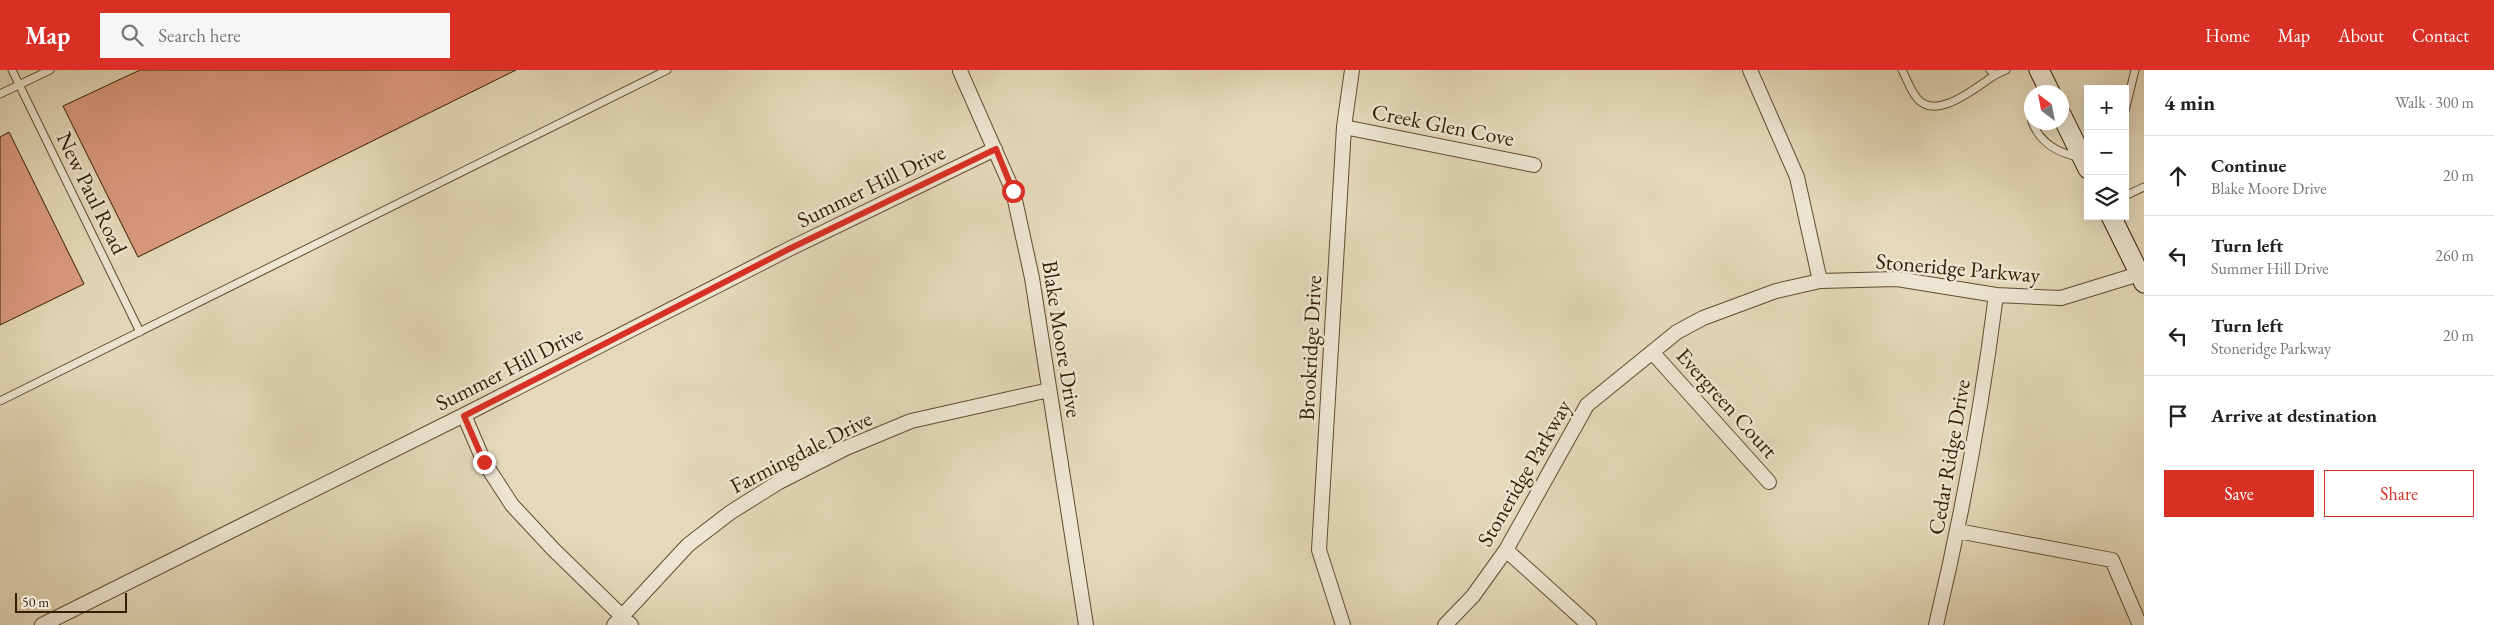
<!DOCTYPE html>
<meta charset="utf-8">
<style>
:root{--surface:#fff;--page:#f6f6f6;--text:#222;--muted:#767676;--line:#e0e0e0;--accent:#d93025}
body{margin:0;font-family:"EB Garamond",serif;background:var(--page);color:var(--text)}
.controls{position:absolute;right:15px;top:15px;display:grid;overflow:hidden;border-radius:0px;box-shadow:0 5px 20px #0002}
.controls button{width:45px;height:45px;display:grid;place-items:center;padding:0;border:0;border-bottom:1px solid var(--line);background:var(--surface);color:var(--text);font:25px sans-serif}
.compass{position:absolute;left:2024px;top:15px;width:45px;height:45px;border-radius:50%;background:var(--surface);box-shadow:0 5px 20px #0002;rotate:328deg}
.scale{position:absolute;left:15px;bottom:12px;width:112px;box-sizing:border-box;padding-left:5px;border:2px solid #341d00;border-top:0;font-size:14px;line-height:18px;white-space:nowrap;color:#341d00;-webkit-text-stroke:4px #eee6d2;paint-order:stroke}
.stop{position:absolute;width:15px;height:15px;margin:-11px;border:4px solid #d93025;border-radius:50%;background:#fff}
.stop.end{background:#d93025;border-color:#fff;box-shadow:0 1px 5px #0008}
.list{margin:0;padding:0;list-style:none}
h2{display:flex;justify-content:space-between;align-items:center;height:65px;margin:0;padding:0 20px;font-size:21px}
h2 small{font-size:16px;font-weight:400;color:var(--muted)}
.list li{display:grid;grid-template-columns:32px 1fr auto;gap:15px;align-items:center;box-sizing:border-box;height:80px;padding:0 20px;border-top:1px solid var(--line)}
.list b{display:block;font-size:19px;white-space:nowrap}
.list p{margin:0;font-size:16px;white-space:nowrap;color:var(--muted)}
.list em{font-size:16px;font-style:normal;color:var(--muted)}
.actions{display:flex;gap:10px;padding:15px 20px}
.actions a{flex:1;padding:11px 0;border:1px solid var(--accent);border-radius:0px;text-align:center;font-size:18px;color:var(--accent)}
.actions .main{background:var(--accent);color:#fff}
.icon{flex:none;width:28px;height:28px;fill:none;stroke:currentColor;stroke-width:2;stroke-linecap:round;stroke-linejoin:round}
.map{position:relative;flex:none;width:2144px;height:555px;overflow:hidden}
header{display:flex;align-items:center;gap:30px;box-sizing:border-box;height:70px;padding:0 25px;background:var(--accent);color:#fff}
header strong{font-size:24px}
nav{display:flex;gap:28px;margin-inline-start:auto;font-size:18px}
.search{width:350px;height:45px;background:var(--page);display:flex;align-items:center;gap:12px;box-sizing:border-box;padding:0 18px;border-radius:0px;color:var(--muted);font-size:19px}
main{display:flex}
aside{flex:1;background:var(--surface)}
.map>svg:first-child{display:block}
.building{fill:#db9a7d;stroke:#341d00}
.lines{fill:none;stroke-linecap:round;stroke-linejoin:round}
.service-casing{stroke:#604c2e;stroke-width:9}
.minor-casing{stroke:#604c2e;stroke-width:16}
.secondary-casing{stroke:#341d00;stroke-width:21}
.service{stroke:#eee6d2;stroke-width:7}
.minor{stroke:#eee6d2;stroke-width:14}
.secondary{stroke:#eee6d2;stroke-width:19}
.route{stroke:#d93025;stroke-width:6}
.labels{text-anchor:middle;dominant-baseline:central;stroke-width:5;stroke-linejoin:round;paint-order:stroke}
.street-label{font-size:22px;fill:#341d00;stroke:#eee6d2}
</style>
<header>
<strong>Map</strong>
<div class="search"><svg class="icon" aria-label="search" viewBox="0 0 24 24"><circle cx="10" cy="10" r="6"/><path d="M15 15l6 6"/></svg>Search here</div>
<nav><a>Home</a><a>Map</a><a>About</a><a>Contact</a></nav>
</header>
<main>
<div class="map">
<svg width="2144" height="555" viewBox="0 0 2144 555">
<rect width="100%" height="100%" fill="#e5d9ba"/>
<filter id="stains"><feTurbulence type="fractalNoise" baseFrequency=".004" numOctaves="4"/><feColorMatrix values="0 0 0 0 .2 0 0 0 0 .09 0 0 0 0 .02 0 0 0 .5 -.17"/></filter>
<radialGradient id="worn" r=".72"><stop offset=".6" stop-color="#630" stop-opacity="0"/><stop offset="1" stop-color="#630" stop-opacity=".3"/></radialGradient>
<!-- building -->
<path class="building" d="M140 0H516L138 187 63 36Z
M9 62 84 214 0 255V67Z"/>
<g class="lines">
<defs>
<path id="service" d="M12 0 140 262
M1902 0C1907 9 1910 20 1917 28 1936 52 1976 17 1995 5
M1990 0 1995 5 2006 0
M0 24 50 0
M2032 41V51
M2125 41 2135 0
M2032 52C2041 74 2058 83 2079 87
M2125 126 2144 117
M0 331 667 0"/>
<path id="minor" d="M1750 0 1797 107 1820 211
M960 1 1013 121 1032 208 1086 555
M1344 57 1534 95
M1652 282 1769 412
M464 345 484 392 512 435 553 479 631 555
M1958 461 2112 490 2139 553
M1506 480 1589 555
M42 555 464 345 789 179 995 79
M614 555 688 475 731 442 779 412 846 378 911 351 1049 320
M1343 555 1319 480 1344 57 1352 0
M1445 555 1473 526 1506 480 1587 335 1677 262 1703 248 1776 221 1820 211 1897 209 1996 225 2061 228 2139 204
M1936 555C1962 446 1982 336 1996 225"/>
<path id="secondary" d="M2039 0 2050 22
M2062 46 2088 99
M2111 146 2144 213"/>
</defs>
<!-- service casing -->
<use href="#service" class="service-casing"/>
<!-- minor casing -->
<use href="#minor" class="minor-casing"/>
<!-- secondary casing -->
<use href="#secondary" class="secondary-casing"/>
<!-- service -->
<use href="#service" class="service"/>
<!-- minor -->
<use href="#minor" class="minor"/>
<!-- secondary -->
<use href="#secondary" class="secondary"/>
</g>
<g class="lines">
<!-- route -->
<path class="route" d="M484 392 464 346 789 179 996 79 1013 121"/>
</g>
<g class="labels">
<!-- street labels -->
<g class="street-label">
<text transform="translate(1443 55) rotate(11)">Creek Glen Cove</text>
<text transform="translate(871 116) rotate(-26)">Summer Hill Drive</text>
<text transform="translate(92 123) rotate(64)">New Paul Road</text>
<text transform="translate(1958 198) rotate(5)">Stoneridge Parkway</text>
<text transform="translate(1062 269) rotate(81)">Blake Moore Drive</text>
<text transform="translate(1310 278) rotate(-87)">Brookridge Drive</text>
<text transform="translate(509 298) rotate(-27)">Summer Hill Drive</text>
<text transform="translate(1727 333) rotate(48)">Evergreen Court</text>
<text transform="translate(801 382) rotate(-27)">Farmingdale Drive</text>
<text transform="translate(1949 387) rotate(-80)">Cedar Ridge Drive</text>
<text transform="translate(1524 403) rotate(-60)">Stoneridge Parkway</text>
</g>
</g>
<rect width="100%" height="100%" filter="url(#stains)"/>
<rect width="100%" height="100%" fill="url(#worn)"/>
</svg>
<div class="controls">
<button>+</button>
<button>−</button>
<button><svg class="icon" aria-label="layers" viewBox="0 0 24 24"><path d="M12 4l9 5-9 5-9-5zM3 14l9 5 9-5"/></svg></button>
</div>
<svg class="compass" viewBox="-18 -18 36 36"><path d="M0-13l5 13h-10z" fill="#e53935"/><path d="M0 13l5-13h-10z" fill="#767676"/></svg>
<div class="scale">50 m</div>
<div class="stop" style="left:1013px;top:121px"></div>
<div class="stop end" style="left:484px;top:392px"></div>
</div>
<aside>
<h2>4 min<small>Walk · 300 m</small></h2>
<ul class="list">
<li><svg class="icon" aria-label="ahead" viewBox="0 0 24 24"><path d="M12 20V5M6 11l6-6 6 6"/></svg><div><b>Continue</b><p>Blake Moore Drive</p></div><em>20 m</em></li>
<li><svg class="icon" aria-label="left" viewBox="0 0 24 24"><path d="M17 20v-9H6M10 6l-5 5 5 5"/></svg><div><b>Turn left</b><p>Summer Hill Drive</p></div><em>260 m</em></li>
<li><svg class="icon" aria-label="left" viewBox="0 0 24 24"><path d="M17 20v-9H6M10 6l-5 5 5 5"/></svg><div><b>Turn left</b><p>Stoneridge Parkway</p></div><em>20 m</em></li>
<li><svg class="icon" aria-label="arrive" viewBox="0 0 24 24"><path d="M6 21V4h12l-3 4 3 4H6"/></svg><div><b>Arrive at destination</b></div></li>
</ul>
<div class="actions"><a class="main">Save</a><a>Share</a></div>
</aside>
</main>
